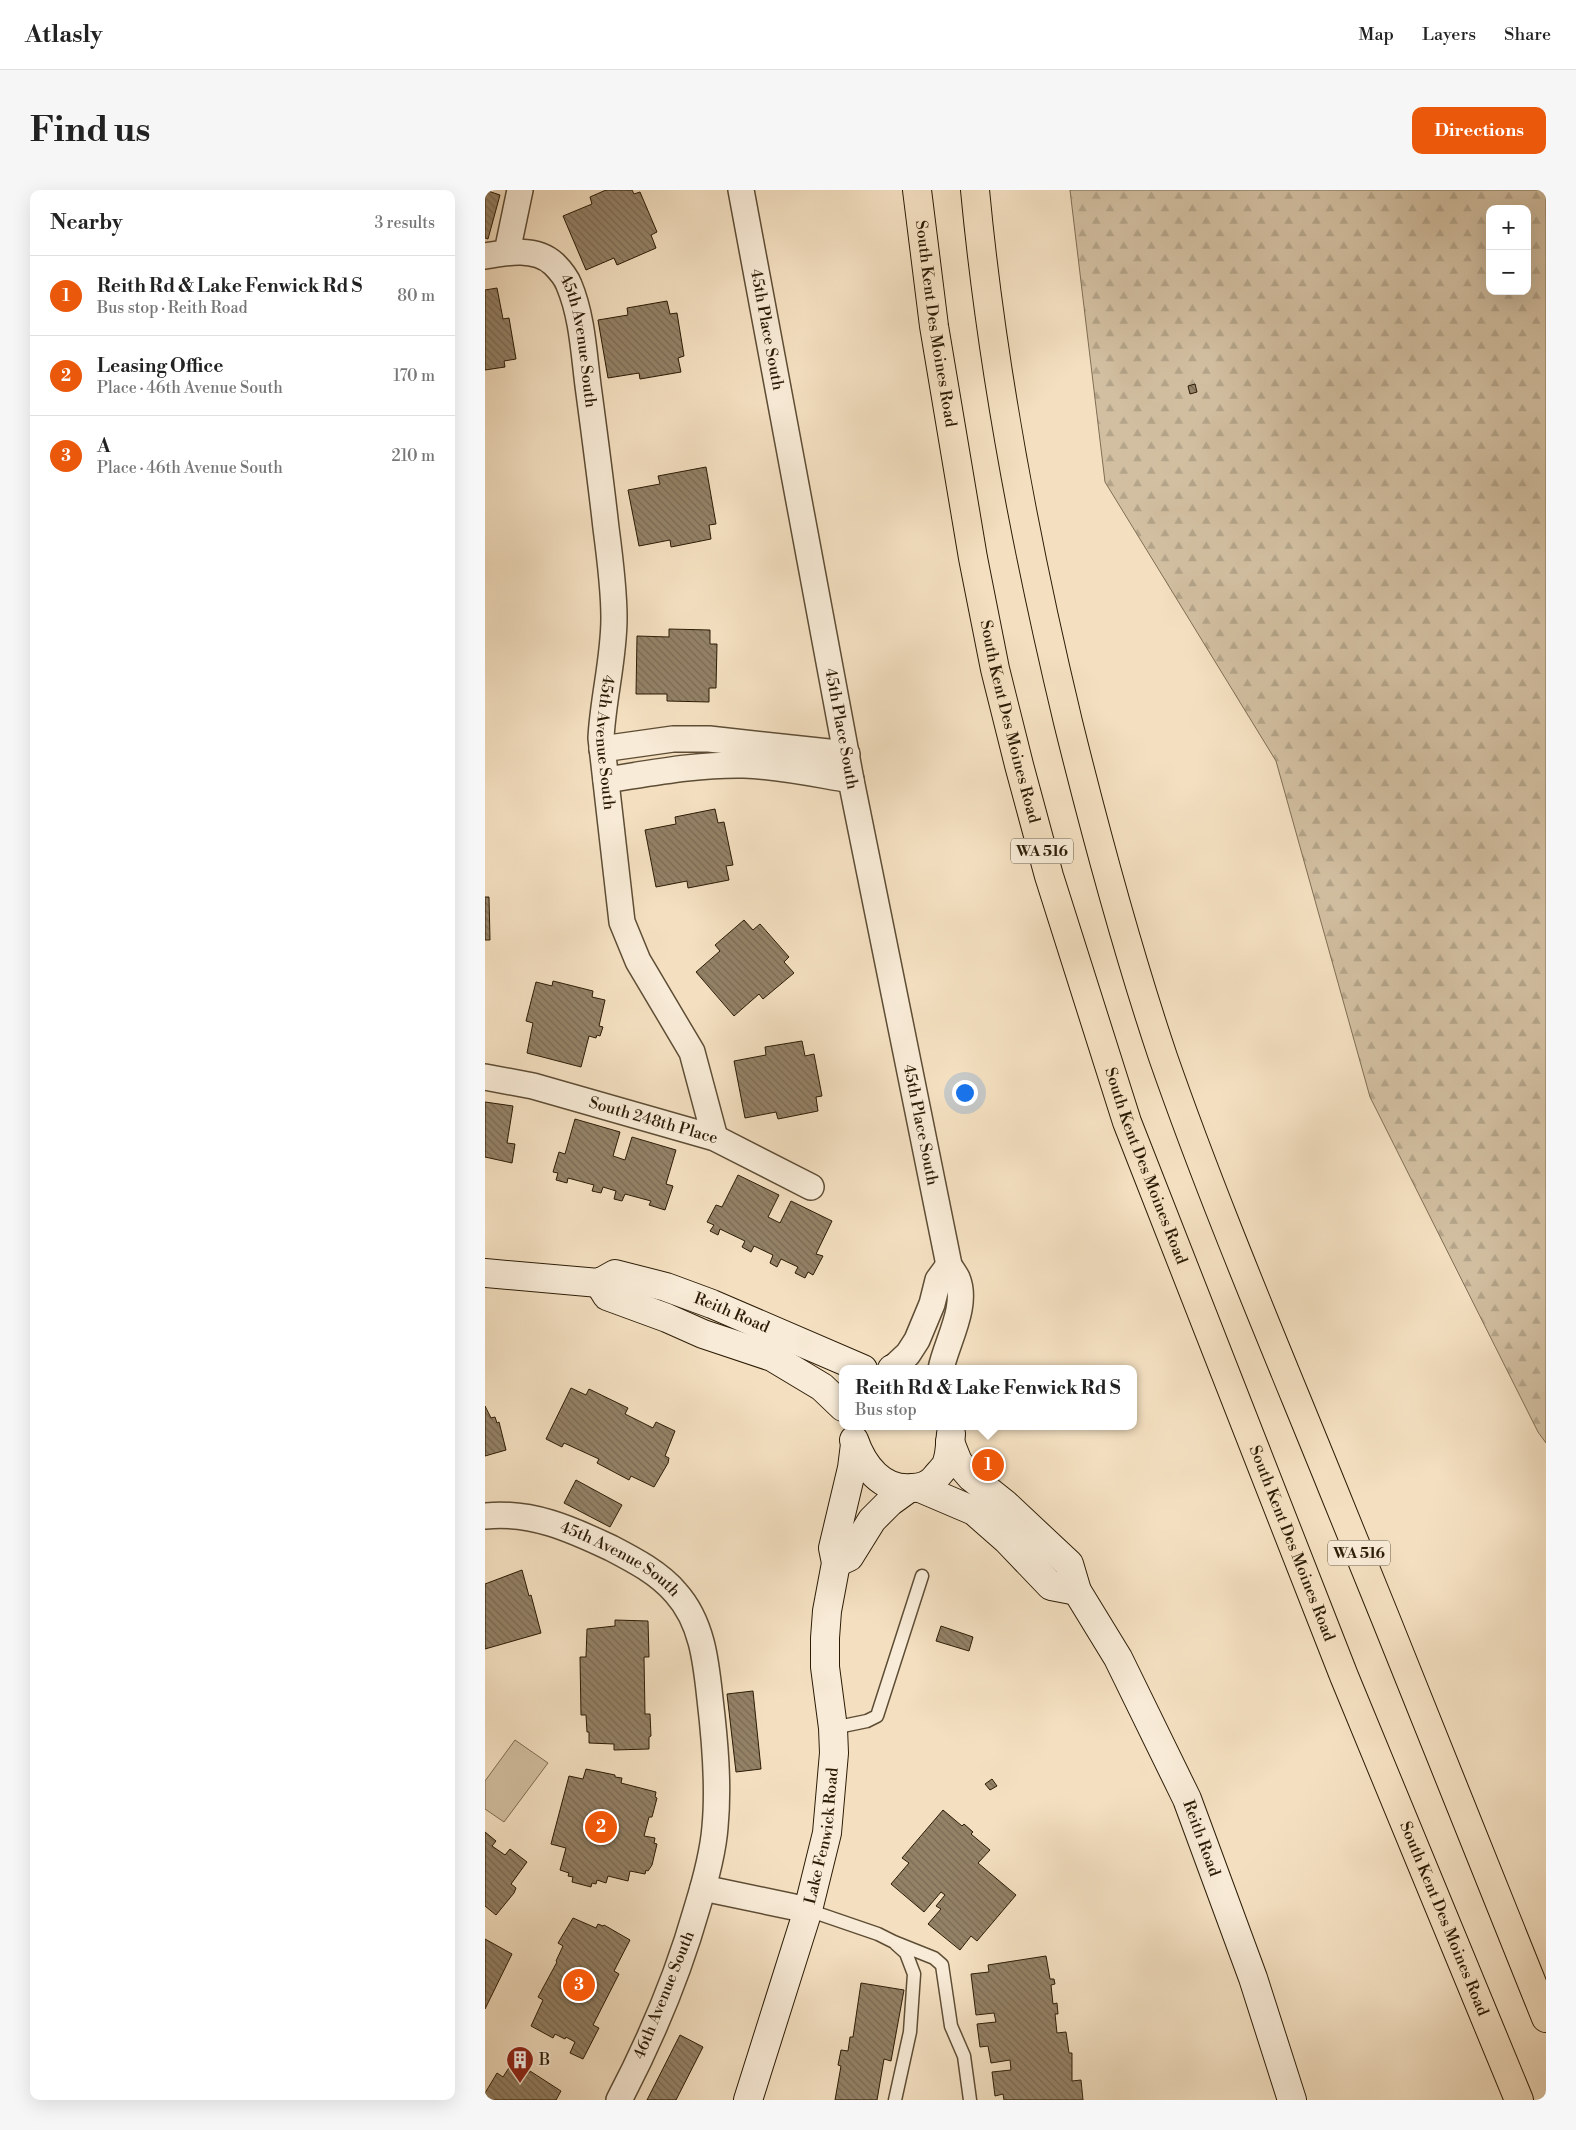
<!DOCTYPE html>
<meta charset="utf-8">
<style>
:root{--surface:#fff;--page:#f6f6f6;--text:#222;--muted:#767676;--line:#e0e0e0;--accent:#ea580c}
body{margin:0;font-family:"Libre Bodoni",serif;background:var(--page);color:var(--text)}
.controls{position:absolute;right:15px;top:15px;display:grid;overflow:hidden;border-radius:10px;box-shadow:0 5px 20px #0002}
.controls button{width:45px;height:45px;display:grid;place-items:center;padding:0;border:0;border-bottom:1px solid var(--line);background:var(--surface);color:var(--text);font:25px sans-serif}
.you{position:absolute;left:479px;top:902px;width:18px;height:18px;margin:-12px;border:4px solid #fff;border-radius:50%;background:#1a73e8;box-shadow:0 0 0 8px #1a73e833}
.badge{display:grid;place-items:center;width:32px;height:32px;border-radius:50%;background:var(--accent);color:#fff;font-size:16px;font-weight:700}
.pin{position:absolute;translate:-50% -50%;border:2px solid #fff;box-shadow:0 1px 5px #0006}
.popup{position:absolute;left:354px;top:1175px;width:298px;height:65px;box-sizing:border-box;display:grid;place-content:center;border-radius:10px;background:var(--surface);filter:drop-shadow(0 1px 4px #0005);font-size:16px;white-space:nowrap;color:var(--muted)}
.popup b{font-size:19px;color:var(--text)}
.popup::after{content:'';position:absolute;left:50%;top:100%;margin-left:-10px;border:10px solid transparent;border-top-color:var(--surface)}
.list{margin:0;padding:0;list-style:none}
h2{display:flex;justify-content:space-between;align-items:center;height:65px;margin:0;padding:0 20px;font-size:21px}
h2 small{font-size:16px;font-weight:400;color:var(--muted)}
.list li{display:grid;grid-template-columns:32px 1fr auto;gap:15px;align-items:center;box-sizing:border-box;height:80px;padding:0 20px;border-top:1px solid var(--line)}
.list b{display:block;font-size:19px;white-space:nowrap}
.list p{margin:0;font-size:16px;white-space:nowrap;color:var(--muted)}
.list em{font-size:16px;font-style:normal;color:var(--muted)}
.map{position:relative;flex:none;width:1061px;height:1910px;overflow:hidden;border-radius:10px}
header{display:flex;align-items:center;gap:30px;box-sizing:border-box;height:70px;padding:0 25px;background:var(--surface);border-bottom:1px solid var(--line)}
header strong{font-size:24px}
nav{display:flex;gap:28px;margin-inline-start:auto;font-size:18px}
.intro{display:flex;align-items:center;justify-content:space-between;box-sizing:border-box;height:120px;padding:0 30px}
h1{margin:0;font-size:35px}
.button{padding:12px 22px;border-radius:10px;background:var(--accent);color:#fff;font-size:18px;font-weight:700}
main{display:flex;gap:30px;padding:0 30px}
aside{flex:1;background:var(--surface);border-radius:10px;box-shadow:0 5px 20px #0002}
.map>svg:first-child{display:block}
.green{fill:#d2bfa1;stroke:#7f6e54}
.forest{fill:url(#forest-firs);stroke:#7f6e54;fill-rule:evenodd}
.building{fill:url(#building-back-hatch);stroke:#2c1c06}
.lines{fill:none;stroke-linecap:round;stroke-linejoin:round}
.lane-casing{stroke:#5e4d35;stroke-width:15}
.street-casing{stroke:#5e4d35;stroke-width:28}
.secondary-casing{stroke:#2c1c06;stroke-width:30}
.highway-casing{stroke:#2c1c06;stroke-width:30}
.lane{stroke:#f8ebd7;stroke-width:12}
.street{stroke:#f8ebd7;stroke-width:25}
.secondary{stroke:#f8ebd7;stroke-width:28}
.highway{stroke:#f4e0c1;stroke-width:28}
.labels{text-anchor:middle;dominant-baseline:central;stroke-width:4;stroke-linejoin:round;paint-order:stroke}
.shield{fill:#f8ebd7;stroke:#695a45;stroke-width:1}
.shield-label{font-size:15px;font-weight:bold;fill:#2c1c06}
.street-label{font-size:16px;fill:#2c1c06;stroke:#f8ebd7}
.poi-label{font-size:16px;fill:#2c1c06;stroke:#f8ebd7;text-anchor:start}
</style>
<header>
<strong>Atlasly</strong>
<nav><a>Map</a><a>Layers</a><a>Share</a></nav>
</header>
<div class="intro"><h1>Find us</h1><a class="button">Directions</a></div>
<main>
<aside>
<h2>Nearby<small>3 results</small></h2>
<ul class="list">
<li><span class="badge">1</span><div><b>Reith Rd &amp; Lake Fenwick Rd S</b><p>Bus stop · Reith Road</p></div><em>80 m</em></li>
<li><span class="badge">2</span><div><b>Leasing Office</b><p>Place · 46th Avenue South</p></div><em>170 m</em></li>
<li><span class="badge">3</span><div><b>A</b><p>Place · 46th Avenue South</p></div><em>210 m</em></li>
</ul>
</aside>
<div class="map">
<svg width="1061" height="1910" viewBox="0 0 1061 1910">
<defs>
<pattern id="forest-firs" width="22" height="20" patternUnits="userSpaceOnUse" patternTransform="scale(1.25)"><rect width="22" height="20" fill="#d2bfa1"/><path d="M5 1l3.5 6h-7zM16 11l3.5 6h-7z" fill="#b4a489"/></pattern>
<pattern id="building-back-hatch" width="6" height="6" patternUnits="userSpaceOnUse" patternTransform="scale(1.25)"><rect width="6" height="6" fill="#948267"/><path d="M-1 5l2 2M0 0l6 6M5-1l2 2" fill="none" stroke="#796a53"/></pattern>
</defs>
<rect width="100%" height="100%" fill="#f4e0c1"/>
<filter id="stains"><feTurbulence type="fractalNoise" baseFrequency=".004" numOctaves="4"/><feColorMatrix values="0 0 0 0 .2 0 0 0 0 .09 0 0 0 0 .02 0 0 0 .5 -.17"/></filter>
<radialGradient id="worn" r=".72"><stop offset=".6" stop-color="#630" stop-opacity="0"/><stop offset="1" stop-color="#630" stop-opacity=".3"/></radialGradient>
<!-- green -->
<path class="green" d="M30 1550 63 1573 19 1632 0 1619V1591Z"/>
<!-- forest -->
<path class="forest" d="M585 0H1061V1253L1053 1242 885 907 791 571 620 292ZM1005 19H1042V101H1005Z"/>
<!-- building -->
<path class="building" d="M0 0 15 5 3 49 0 48Z
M121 0H147L149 4 155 2 172 42 166 45 171 58 132 75 129 68 101 80 78 26 107 14 105 7Z
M12 98 18 129 24 128 31 169 19 171 20 177 0 180V100Z
M182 111 185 124 192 123 199 166 193 168 196 182 155 189 154 183 123 188 113 130 143 125 142 118Z
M710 194 712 202 705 204 703 196Z
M221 277 231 334 224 335 226 349 186 357 185 350 154 356 143 300 175 294 173 286Z
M184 439 225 440V454H232L231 498H224V512L182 511V504H151L152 446 184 447Z
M230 619 233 633 239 632 248 675 241 676 244 690 203 698 202 691 171 697 160 640 191 634 190 627Z
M0 707H4L5 750H0Z
M259 730 268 740 275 734 304 767 299 772 309 783 278 809 274 804 249 826 211 782 235 761 230 755Z
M68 791 108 801 107 807 120 810 114 836 118 837 115 846 112 845 111 848 104 846 96 877 42 863 48 833 41 831 51 792 67 796Z
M317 851 320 866 329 864 337 906 331 907 333 921 293 929 291 922 260 928 249 871 281 865 280 857Z
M0 912 28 916 22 953 30 954 27 973 0 967Z
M90 929 135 942 128 966 140 970 147 947 191 960 181 994 188 996 180 1020 164 1015 166 1011 140 1004 137 1011 129 1009 131 1001 118 997 116 1003 107 1001 109 995 83 988 82 993 71 990 73 983 68 982 74 962 80 964Z
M253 985 294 1005 283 1027 295 1033 306 1011 347 1031 331 1064 338 1066 328 1085 323 1082 320 1088 310 1083 313 1077 296 1069 292 1077 285 1073 288 1065 269 1056 266 1062 257 1057 260 1051 235 1039 233 1045 225 1041 229 1035 222 1032 231 1015 237 1017Z
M86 1198 101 1205 104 1199 143 1218 140 1224 168 1238 171 1232 190 1241 180 1266 184 1268 183 1273 169 1297 146 1286 144 1290 112 1273 114 1269 79 1253 77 1257 61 1249Z
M0 1216 6 1228 10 1227 12 1233 14 1232 21 1260 0 1266Z
M91 1290 137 1315 125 1337 79 1313Z
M37 1380 44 1406 46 1405 56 1443 0 1459V1394Z
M130 1430 163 1431 164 1467H159L160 1524H165L166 1546 164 1547V1559L129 1560V1554L104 1553V1542H102L101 1525H96L95 1467H101L102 1439 130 1436Z
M456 1436 488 1447 484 1461 451 1451Z
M268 1501 276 1579 251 1582 242 1504Z
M101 1579 130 1585V1587L137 1588 136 1593 171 1602 170 1607 172 1608 167 1627H164L159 1646 170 1648 169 1653 172 1654 167 1675 163 1681 161 1680 160 1684 145 1681 143 1691 123 1686 121 1693 112 1690 111 1694 107 1693 106 1697 87 1692 88 1687 83 1686 84 1683 75 1680 81 1658 66 1654 84 1586 98 1589Z
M507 1589 512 1596 505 1600 500 1594Z
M458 1620 477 1636 479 1634 488 1642 486 1644 505 1660 493 1673 531 1705 492 1751 486 1746 475 1760 443 1734 456 1719 451 1716 460 1705 456 1702 439 1722 406 1694 424 1673 417 1668Z
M0 1642 11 1651 7 1656 20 1665 25 1659 42 1672 26 1694 31 1698 29 1703 11 1725 0 1716Z
M88 1728 111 1738 113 1734 118 1736 119 1735 145 1750 129 1781 134 1784 108 1835 114 1838 98 1869 85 1863 90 1852 81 1847 80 1849 70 1844 68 1848 46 1836 58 1810 53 1807 72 1772 71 1771 78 1756 73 1753Z
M0 1749 27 1764 0 1819Z
M561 1766 565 1789H569L570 1794 566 1795 568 1814 572 1813 573 1824H570L572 1843 581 1842 584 1863H587V1891L596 1890 598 1910H519L518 1904 510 1906 507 1882 526 1880 525 1870 506 1873 503 1856 495 1857 492 1834 511 1832 509 1823 491 1825 486 1784 504 1782 503 1775Z
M376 1793 419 1800 406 1871 399 1869 392 1910H350L356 1876 353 1875 356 1860 363 1861 365 1847H368Z
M195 1845 218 1857 191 1910H162Z
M27 1873 44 1883 45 1881 76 1901 71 1910H0V1903L12 1883 18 1887Z"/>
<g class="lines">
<defs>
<path id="lane" d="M348 1538 382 1531 392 1526 437 1386
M323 1720 393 1744 409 1752 449 1768 457 1775 466 1836 479 1866 485 1910
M410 1910 425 1842 429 1784 421 1763 411 1754"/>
<g id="street">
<path id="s1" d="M256 0 366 590 464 1075C466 1079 470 1084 472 1088 484 1116 461 1153 456 1179"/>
<path d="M22 62 35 0"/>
<path id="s2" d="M0 66C22 62 51 57 69 74 75 80 81 87 84 95 98 128 99 168 104 203 110 248 116 293 121 338 125 368 129 398 129 428 129 469 118 508 116 548L137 732 153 771 207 862 230 948"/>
<path d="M117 559 188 549H224L362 564"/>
<path d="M121 590C167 583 212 574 259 575 295 576 330 584 366 590"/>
<path id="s3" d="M0 887 48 896 230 948 326 997"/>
<path d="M408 1178 423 1164 432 1150 447 1114 453 1090 464 1075"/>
<path id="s4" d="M0 1326C46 1321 86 1339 126 1358 149 1370 174 1383 191 1403 217 1432 221 1471 225 1509 230 1551 234 1595 230 1637 228 1664 220 1692 212 1718 193 1785 166 1849 134 1910"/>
<path d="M218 1698 323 1720"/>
</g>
<g id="secondary">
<path id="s5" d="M0 1083 114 1093 130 1084 181 1097 227 1114 378 1179"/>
<path d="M114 1093 122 1106 182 1128 218 1144 287 1167 337 1197 358 1217"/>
<path d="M407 1179H415"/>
<path d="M369 1250C378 1276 397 1301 427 1298 436 1298 445 1295 451 1287 454 1283 461 1277 462 1272 465 1264 465 1253 466 1244"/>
<path id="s6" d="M465 1252 473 1272 486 1287 520 1314 584 1374 592 1401 633 1468 702 1609 768 1788 807 1910"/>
<path d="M435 1298 489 1321 522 1350 566 1396 592 1401"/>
<path d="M351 1373 364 1367 387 1330 405 1312 423 1299"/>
<path id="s7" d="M263 1910 323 1720 342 1643 349 1563 348 1538 340 1477V1448L342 1421 351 1373 348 1358 367 1278 370 1254"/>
</g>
<g id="highway">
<path id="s8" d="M432 0 449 136 488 368 510 479 534 575 564 686 642 932 859 1486 1034 1910"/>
<path d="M490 0C507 180 541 357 583 532 611 645 641 757 678 867 729 1013 790 1156 848 1299 920 1475 990 1652 1061 1828"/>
</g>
</defs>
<!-- lane casing -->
<use href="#lane" class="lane-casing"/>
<!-- street casing -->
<use href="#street" class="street-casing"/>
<!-- secondary casing -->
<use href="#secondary" class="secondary-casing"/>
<!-- highway casing -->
<use href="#highway" class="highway-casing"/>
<!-- lane -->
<use href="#lane" class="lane"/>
<!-- street -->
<use href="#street" class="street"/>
<!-- secondary -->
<use href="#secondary" class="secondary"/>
<!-- highway -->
<use href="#highway" class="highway"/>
</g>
<!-- icons -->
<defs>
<symbol id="building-pin" viewBox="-11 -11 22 30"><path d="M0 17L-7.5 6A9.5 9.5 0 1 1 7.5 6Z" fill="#8f2418" stroke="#f8ebd7"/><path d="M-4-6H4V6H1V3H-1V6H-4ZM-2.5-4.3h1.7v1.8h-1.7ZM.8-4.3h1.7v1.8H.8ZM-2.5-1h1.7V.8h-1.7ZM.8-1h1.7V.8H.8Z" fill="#fff"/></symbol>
</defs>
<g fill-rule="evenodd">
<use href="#building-pin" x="19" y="1854" width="32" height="43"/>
</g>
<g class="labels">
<!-- shield labels -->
<g class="shield">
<rect x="526" y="648.5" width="62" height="25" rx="4"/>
<rect x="843" y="1350.5" width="62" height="25" rx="4"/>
</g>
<g class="shield-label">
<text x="557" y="661">WA 516</text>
<text x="874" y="1363">WA 516</text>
</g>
<!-- street labels -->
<g class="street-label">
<text stroke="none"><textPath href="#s8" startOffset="135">South Kent Des Moines Road</textPath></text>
<text stroke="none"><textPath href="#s1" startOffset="142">45th Place South</textPath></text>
<text stroke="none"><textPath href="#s2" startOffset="155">45th Avenue South</textPath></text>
<text stroke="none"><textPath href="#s8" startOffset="540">South Kent Des Moines Road</textPath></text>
<text stroke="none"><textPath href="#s1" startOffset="548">45th Place South</textPath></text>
<text stroke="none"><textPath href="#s2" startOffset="560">45th Avenue South</textPath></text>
<text stroke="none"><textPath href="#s3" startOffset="174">South 248th Place</textPath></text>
<text stroke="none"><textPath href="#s1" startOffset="952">45th Place South</textPath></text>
<text stroke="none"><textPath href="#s8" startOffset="1005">South Kent Des Moines Road</textPath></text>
<text stroke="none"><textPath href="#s5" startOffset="256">Reith Road</textPath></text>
<text stroke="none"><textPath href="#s8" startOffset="1410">South Kent Des Moines Road</textPath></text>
<text stroke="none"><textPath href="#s4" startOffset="145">45th Avenue South</textPath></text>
<text stroke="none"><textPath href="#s7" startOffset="275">Lake Fenwick Road</textPath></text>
<text stroke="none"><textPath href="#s6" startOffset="478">Reith Road</textPath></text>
<text stroke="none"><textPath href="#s8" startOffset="1815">South Kent Des Moines Road</textPath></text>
<text transform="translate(179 1805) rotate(-68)">46th Avenue South</text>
</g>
<!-- poi labels -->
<g class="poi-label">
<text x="54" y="1870">B</text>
</g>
</g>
<rect width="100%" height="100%" filter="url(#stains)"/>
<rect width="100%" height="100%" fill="url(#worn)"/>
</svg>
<div class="controls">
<button>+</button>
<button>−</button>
</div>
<div class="you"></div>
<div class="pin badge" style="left:503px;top:1275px">1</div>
<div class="popup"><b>Reith Rd &amp; Lake Fenwick Rd S</b>Bus stop</div>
<div class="pin badge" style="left:116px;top:1637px">2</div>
<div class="pin badge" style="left:94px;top:1795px">3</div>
</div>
</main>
